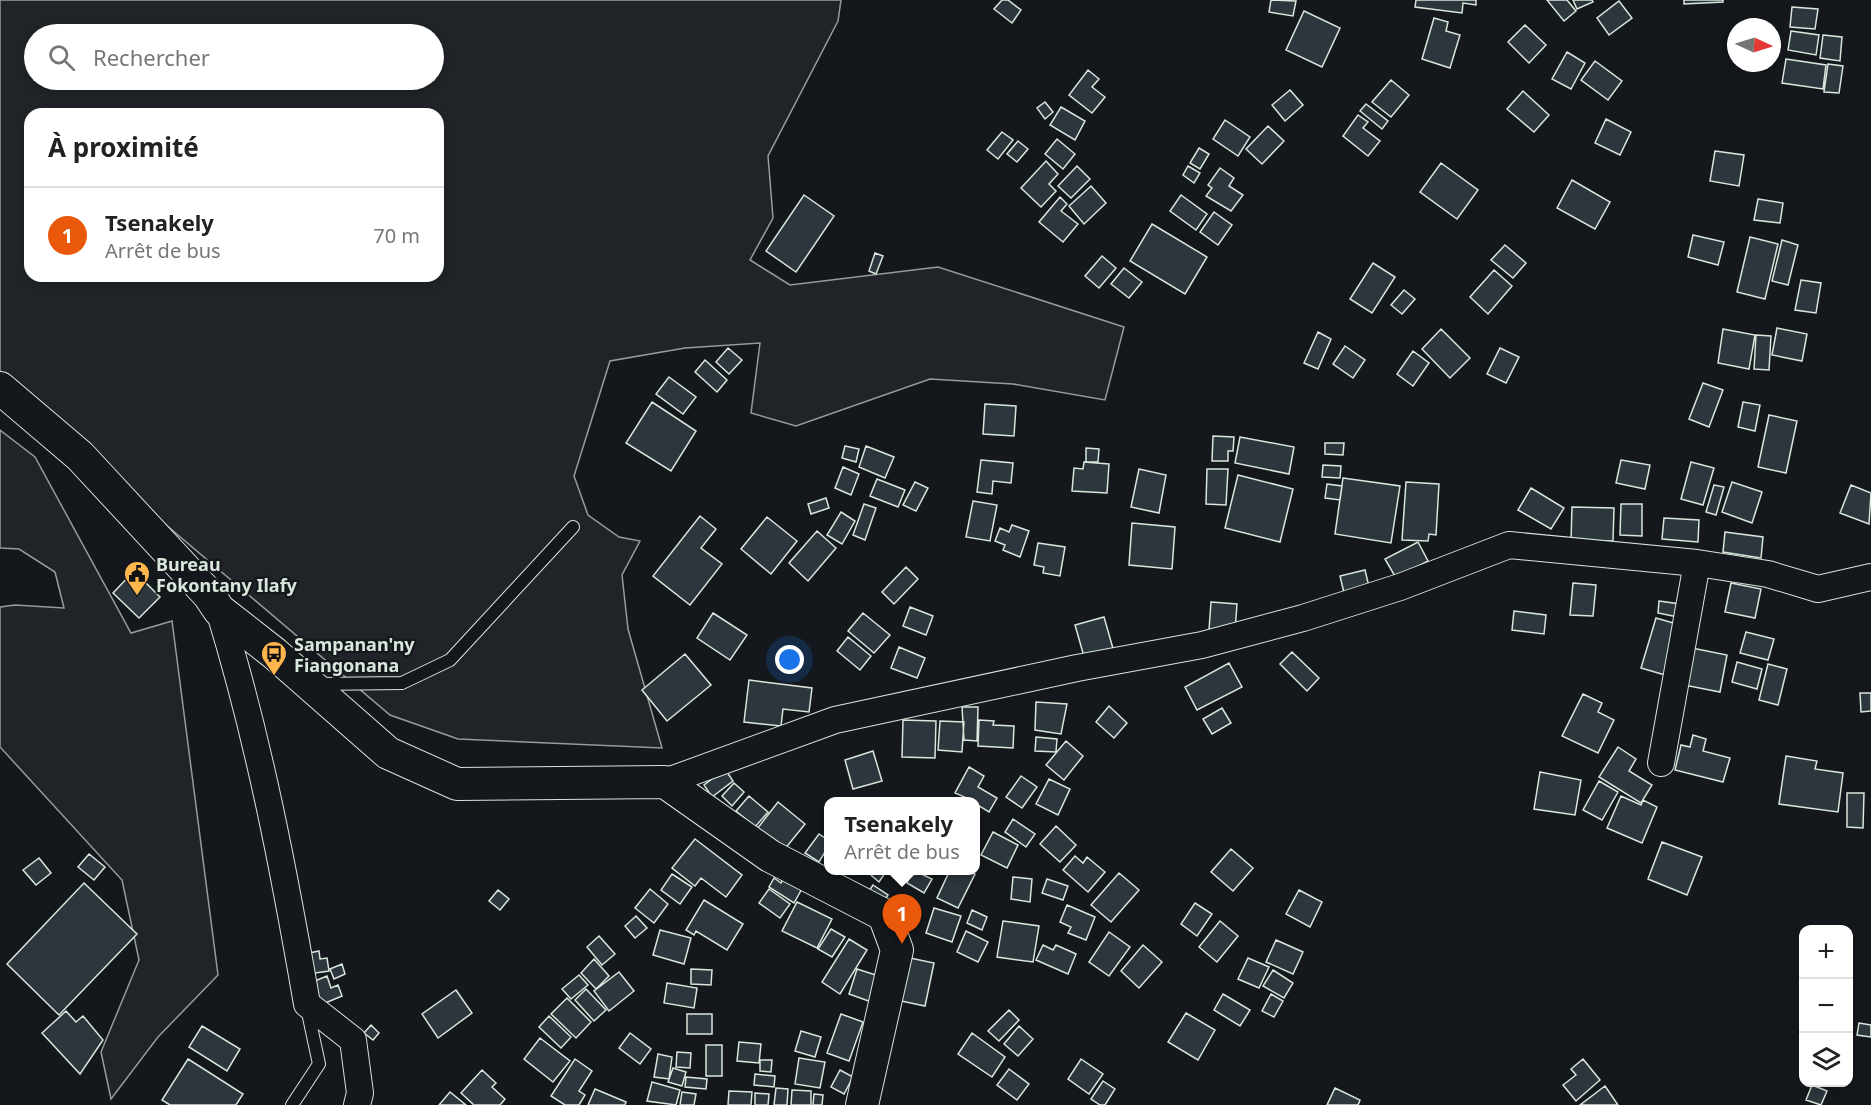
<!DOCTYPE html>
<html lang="fr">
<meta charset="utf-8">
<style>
:root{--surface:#fff;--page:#f6f6f6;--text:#222;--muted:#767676;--line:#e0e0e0;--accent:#ea580c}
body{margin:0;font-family:"Noto Sans",sans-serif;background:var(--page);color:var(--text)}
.controls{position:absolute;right:18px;bottom:18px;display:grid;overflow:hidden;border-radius:12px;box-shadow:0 3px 9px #0003}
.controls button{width:54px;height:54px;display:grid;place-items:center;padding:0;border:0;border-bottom:2px solid var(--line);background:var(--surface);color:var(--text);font:30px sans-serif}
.compass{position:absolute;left:1727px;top:18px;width:54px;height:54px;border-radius:50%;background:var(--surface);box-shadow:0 3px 9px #0003;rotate:94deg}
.you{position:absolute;left:790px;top:660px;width:21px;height:21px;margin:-15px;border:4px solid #fff;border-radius:50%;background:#1a73e8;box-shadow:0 0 0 9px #1a73e833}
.badge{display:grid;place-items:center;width:39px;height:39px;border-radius:50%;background:var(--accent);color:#fff;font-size:20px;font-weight:700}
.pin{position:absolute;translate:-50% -50px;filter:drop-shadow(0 2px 3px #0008)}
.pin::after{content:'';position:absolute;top:32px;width:21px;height:18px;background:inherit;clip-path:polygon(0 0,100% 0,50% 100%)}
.popup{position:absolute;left:824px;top:797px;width:156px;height:78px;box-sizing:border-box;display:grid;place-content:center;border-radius:12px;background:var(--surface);filter:drop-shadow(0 2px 4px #0005);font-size:20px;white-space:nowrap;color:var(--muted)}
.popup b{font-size:22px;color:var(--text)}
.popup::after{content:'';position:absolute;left:50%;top:100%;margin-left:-12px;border:12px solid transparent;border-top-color:var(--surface)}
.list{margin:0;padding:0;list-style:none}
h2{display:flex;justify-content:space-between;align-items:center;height:78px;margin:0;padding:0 24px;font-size:26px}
h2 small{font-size:20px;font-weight:400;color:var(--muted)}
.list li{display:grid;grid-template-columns:39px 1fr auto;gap:18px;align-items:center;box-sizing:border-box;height:96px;padding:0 24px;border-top:2px solid var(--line)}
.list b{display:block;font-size:22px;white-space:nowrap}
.list p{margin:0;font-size:20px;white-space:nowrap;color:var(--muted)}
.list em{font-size:20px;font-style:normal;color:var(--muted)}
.icon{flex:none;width:33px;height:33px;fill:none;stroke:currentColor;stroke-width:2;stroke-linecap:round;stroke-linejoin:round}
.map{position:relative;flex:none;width:1871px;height:1105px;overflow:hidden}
.search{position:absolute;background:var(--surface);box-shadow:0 3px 9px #0003;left:24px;top:24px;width:420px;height:66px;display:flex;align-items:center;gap:15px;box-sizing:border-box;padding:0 21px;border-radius:33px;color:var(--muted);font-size:22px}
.panel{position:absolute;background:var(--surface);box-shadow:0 3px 9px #0003;left:24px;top:108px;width:420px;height:174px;border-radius:18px}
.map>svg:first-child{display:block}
.green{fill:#202428;stroke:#939e99;stroke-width:1.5;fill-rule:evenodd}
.building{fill:#2c363c;stroke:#d8e6dc;stroke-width:1.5}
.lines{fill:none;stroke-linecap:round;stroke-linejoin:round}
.service-casing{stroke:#d8e6dc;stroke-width:14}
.minor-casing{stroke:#d8e6dc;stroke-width:28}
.tertiary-casing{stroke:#d8e6dc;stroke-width:34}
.service{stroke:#14181c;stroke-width:12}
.minor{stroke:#14181c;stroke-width:26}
.tertiary{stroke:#14181c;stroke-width:32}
.labels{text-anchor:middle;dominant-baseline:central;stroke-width:4.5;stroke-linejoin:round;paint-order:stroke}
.poi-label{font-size:18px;font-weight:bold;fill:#d8e6dc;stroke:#14181c;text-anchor:start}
</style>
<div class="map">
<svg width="1871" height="1105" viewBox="0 0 1871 1105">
<rect width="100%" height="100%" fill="#14181c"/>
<!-- green -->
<path class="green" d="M0 0H841L838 21 768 156 773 218 750 260 790 285 938 267 1124 327 1105 400 1013 384 930 379 796 426 751 413 760 343 685 348 610 361 574 476 588 515 619 537 640 541 622 575 628 629 662 748 458 739 390 715 0 384ZM34 34H434V80H34ZM30 114H438V276H30Z
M0 430 35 457 131 633 172 621 218 975 158 1037 111 1099 101 1052 139 960 122 880 0 747V607L15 605 64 608 55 572 19 549 0 548Z"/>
<!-- building -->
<path class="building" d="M1002 0H1008L1021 10 1012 23 994 9Z
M1271 0 1296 1 1293 16 1269 12Z
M1416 0H1476V5L1463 3 1462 13 1415 7Z
M1547 0H1567L1576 11 1564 21Z
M1573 0H1592L1593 2 1577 9Z
M1684 0H1723V2L1684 4Z
M1619 1 1632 18 1609 35 1597 18Z
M1792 7 1818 9 1815 29 1790 27Z
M1304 11 1340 28 1322 67 1286 50Z
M1434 18 1448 22 1446 31 1460 35 1450 68 1422 59Z
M1525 25 1546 45 1529 63 1508 42Z
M1791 31 1819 35 1816 55 1788 50Z
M1823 35 1842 37 1840 61 1820 58Z
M1567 52 1585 63 1571 89 1552 79Z
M1786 59 1826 65 1823 89 1782 83Z
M1595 61 1622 81 1608 100 1581 80Z
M1828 64 1843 66 1839 93 1824 92Z
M1088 70 1099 79 1092 87 1105 97 1092 113 1069 95Z
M1391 80 1409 95 1391 117 1372 102Z
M1290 90 1303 105 1285 121 1272 105Z
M1523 91 1549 115 1534 132 1507 109Z
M1045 102 1053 112 1045 119 1037 108Z
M1366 104 1388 121 1382 129 1360 111Z
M1061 107 1085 121 1075 140 1050 125Z
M1358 115 1368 122 1363 128 1380 141 1368 156 1343 136Z
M1606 119 1631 132 1620 155 1595 143Z
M1225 120 1250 137 1238 156 1213 139Z
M1268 126 1284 141 1262 164 1246 149Z
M1002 132 1013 140 998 159 987 150Z
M1057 139 1075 154 1063 169 1045 154Z
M1018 141 1028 149 1017 162 1007 154Z
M1199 148 1209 154 1200 169 1190 163Z
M1715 151 1744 155 1739 186 1710 181Z
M1046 161 1058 174 1049 184 1056 191 1041 207 1021 188Z
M1441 163 1478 190 1457 219 1420 192Z
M1077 166 1090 179 1071 198 1058 186Z
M1188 166 1200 173 1194 183 1183 175Z
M1220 168 1234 178 1229 186 1243 195 1231 211 1206 196 1212 188 1208 185Z
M1572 180 1610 202 1595 229 1557 208Z
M1091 186 1106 203 1084 224 1069 206Z
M804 195 834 216 796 272 766 251Z
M1181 195 1207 214 1196 230 1170 211Z
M1060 197 1067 204 1061 211 1078 224 1063 242 1039 222Z
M1758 199 1783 203 1780 223 1754 220Z
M1214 212 1232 225 1218 245 1200 232Z
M1152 224 1207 257 1185 294 1130 261Z
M1693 235 1724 242 1718 265 1688 257Z
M1750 237 1778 244 1765 299 1737 292Z
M1782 240 1798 245 1788 285 1772 281Z
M1505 245 1526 263 1513 278 1491 260Z
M875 253 883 256 876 274 869 271Z
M1102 256 1116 268 1099 288 1085 276Z
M1373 263 1395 277 1372 313 1350 299Z
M1124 268 1142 282 1129 298 1111 284Z
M1494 270 1512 286 1488 314 1470 297Z
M1801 280 1821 283 1816 313 1795 310Z
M1404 290 1415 299 1402 314 1391 305Z
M1777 328 1807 334 1802 361 1772 355Z
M1441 329 1470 358 1450 378 1422 349Z
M1723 329 1755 335 1749 369 1718 363Z
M1318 332 1331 339 1318 369 1304 363Z
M1756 335 1771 336 1769 370 1754 369Z
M1345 346 1365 360 1353 378 1333 364Z
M728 348 742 360 729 374 716 362Z
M1500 348 1519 357 1506 383 1487 374Z
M1413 351 1429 363 1413 386 1397 374Z
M705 360 727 380 717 392 695 372Z
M669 377 696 397 683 414 656 394Z
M1703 383 1723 390 1709 427 1689 419Z
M652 402 696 431 671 471 626 443Z
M1743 402 1760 405 1755 431 1738 427Z
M985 404 1016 406 1014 436 983 434Z
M1769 415 1797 421 1786 473 1758 467Z
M1213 436 1234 437 1233 451H1228V461H1212Z
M1240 437 1294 447 1289 474 1235 463Z
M1325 443H1344L1343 455 1325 454Z
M845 446 859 449 856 462 842 458Z
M866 446 894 457 885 478 859 467Z
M1086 448 1099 449 1098 462H1086Z
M981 460 1013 463 1011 483 993 481 992 494 977 492Z
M1621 460 1650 465 1645 489 1616 483Z
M1084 462 1109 464 1107 493 1072 491 1074 468 1083 469Z
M1691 462 1714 468 1703 505 1681 499Z
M1323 465 1341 466 1340 478 1322 477Z
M843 467 859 474 851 495 835 488Z
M1139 469 1166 475 1159 513 1131 507Z
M1207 469H1228L1226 505 1206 504Z
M1238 475 1293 489 1280 542 1225 528Z
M1343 478 1400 486 1391 543 1335 534Z
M877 479 905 490 898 507 870 496Z
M915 482 928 488 916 511 903 505Z
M1406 482 1439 484 1436 535 1429 534 1428 541 1402 540Z
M1732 482 1762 492 1752 523 1722 512Z
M1327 484 1342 486 1340 500 1325 498Z
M1714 485 1724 487 1716 515 1706 512Z
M1851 485 1871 493 1869 524 1840 513Z
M1531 488 1564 508 1551 529 1518 510Z
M826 498 829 508 811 514 808 504Z
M973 501 997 505 990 541 966 537Z
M864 504 876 508 865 540 853 535Z
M1621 504H1642V536L1620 535Z
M1572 507 1614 508 1613 541H1571Z
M841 512 855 521 842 544 827 535Z
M700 516 716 529 701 548 722 564 690 605 653 576Z
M767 517 797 541 771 574 741 549Z
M1664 518 1699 520 1698 542 1662 539Z
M1132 523 1175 527 1172 569 1129 565Z
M1012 525 1029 531 1020 557 1003 550 1005 545 995 541 1000 528 1009 532Z
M817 531 836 548 808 581 789 563Z
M1725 532 1763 537 1761 558 1723 552Z
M1418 542 1428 561 1396 578 1385 559Z
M1038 543 1065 547 1060 576 1043 573 1044 567 1034 565Z
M906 567 918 579 894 604 882 592Z
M1365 570 1370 591 1345 597 1340 576Z
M134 571 160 597 139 618 113 593Z
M1573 583 1596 585 1593 616 1570 615Z
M1731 583 1761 589 1755 618 1725 612Z
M1659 601 1680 604 1678 617 1658 613Z
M1211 602 1237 604 1235 631 1209 630Z
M910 607 933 616 926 635 903 626Z
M1514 611 1546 615 1544 634 1512 630Z
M713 613 747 635 730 660 697 638Z
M863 613 890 635 874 653 848 631Z
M1104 617 1114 652 1085 660 1075 625Z
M1656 618 1680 625 1665 675 1641 668Z
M1746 632 1774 639 1768 660 1740 653Z
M848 637 871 656 860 670 837 651Z
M899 647 925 658 917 678 891 668Z
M1692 648 1727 655 1720 692 1684 685Z
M1292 652 1319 678 1307 691 1280 664Z
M685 654 711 685 667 721 642 690Z
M1737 662 1762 669 1757 689 1732 682Z
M1229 663 1242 687 1197 710 1185 687Z
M1768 664 1787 669 1778 705 1759 700Z
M749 680 812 688 809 712 783 709 781 726 744 722Z
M1860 693H1871V711L1861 712Z
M1583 694 1602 703 1598 712 1614 720 1598 753 1562 736Z
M1036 702 1067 704 1061 734 1035 730Z
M1109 706 1127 723 1114 738 1096 722Z
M962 707H978L977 741 964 740Z
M1222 708 1231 723 1212 734 1203 719Z
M903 720 936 721 935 758 902 757Z
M979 720 994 721 993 725 1014 726 1013 748 978 746Z
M940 721 964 722 962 752 938 750Z
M1693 735 1706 739 1703 751 1730 758 1723 782 1675 770 1681 745 1690 747Z
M1036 737 1057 739 1056 752 1035 751Z
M1066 741 1083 756 1064 780 1046 765Z
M1618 747 1636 759 1629 771 1652 785 1641 803 1599 777Z
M873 751 882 781 853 789 845 760Z
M1786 756 1817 761 1815 769 1843 773 1838 812 1779 804Z
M969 767 984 776 978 787 997 798 989 812 976 804V802L955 793Z
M725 769 733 781 712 797 704 785Z
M1540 772 1581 780 1575 815 1534 809Z
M1021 776 1037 787 1022 808 1006 797Z
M1049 779 1070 789 1058 815 1036 804Z
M1599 781 1618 792 1602 820 1583 810Z
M734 783 744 792 732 806 722 796Z
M1847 793H1864L1863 828 1847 827Z
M749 796 768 812 755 827 736 811Z
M1621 796 1641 805 1643 800 1657 807 1642 843 1607 828Z
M778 802 805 824 784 850 757 829Z
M1013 819 1035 834 1026 847 1005 832Z
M1056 826 1076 845 1060 862 1040 844Z
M993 832 1018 845 1007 868 981 855Z
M819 834 828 840V847L819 862 805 853Z
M695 839 742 875 726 897 701 878 695 886 672 868Z
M1662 842 1702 857 1687 895 1648 879Z
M1231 849 1253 868 1233 891 1211 872Z
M89 854 105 867 94 880 78 867Z
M1075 856 1083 863 1087 857 1105 872 1088 892 1063 870Z
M39 858 51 873 36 885 23 870Z
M865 870H887L879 882Z
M913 870 932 879 924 893 907 883Z
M950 870H967L975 874 958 908 937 898Z
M1119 873 1139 890 1111 922 1091 905Z
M672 874 692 887 680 904 661 890Z
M786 874 804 885 794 903 769 887 774 878 781 883Z
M1013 877 1032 879 1030 902 1011 899Z
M1047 879 1068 886 1063 900 1042 893Z
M84 883 137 934 59 1015 7 964Z
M873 885 888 895 882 904 867 894Z
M650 889 668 904 654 923 635 908Z
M769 889 790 904 780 918 759 903Z
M498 890 509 899 500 910 489 901Z
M1299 890 1322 902 1310 927 1286 914Z
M704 900 743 924 727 950 696 931 694 935 686 930Z
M797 902 832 919 817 948 782 931Z
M1195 903 1212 914 1197 936 1181 924Z
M1067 905 1095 917 1086 940 1068 933 1071 927 1060 922Z
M934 908 961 916 952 942 926 933Z
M972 910 987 917 982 930 967 923Z
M636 916 647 928 635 938 625 926Z
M1003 921 1039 926 1033 962 997 957Z
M1220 921 1238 936 1217 962 1199 947Z
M831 929 845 937 832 957 818 949Z
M660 930 691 938 684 964 653 955Z
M966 931 988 942 978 962 957 952Z
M1109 932 1130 947 1109 976 1089 962Z
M599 936 615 954 602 965 587 947Z
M849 939 867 950 840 994 822 982Z
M1276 940 1303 952 1293 974 1266 962Z
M1043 945 1053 950 1056 945 1076 954 1068 974 1036 960Z
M1143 945 1162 962 1139 988 1121 971Z
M319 951 320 959 327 958 329 971 308 974 304 954Z
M910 958 934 963 925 1006 901 1001Z
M1248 958 1269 967 1259 988 1238 979Z
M594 959 609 976 596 989 581 973Z
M342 964 345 974 334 979 330 969Z
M691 969 712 970 711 985 691 984Z
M857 969 885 978 877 1004 849 994Z
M1273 970 1293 983 1284 998 1263 986Z
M619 972 634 991 609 1011 594 991Z
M579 975 588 985 571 999 562 989Z
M327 976 331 988 338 985 342 996 318 1006 310 983Z
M667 983 697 988 694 1008 664 1003Z
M586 989 606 1010 594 1021 575 1000Z
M456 990 472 1013 438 1038 422 1014Z
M1223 994 1250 1010 1240 1026 1214 1010Z
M1271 994 1283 1001 1274 1017 1262 1011Z
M567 998 591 1022 576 1038 551 1014Z
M1009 1010 1019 1020 999 1041 988 1031Z
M66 1011 76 1022 83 1016 103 1040 80 1074 42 1033Z
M1186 1013 1215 1030 1198 1060 1168 1042Z
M687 1014H712V1034H687Z
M841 1014 863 1022 849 1061 827 1053Z
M549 1016 571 1037 561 1048 539 1027Z
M1859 1023 1871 1025V1037L1857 1035Z
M371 1025 379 1033 373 1040 364 1033Z
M202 1026 240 1049 227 1071 189 1047Z
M1019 1026 1033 1039 1018 1056 1004 1044Z
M801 1031 821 1037 815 1057 795 1051Z
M630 1033 651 1049 640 1064 619 1048Z
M972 1033 1005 1057 992 1077 958 1054Z
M540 1038 570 1061 553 1082 524 1059Z
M739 1042 761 1044 759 1063 737 1061Z
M706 1045H722V1076H706Z
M677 1052 691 1053 690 1068 676 1067Z
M658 1054 672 1057 669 1079 654 1077Z
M799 1058 825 1062 820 1088 795 1084Z
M188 1059 243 1094 236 1105H170L162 1100Z
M575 1059 592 1071 579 1091 585 1095 579 1105H565L551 1096Z
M1081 1059 1103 1074 1089 1094 1068 1079Z
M1583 1059 1600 1080 1576 1101 1563 1085 1576 1075 1571 1069Z
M760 1060H772L771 1072 760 1071Z
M673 1068 686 1072 682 1086 668 1082Z
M1009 1069 1029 1084 1017 1100 997 1085Z
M482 1070 496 1083 492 1087 505 1099 500 1105H474L461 1093Z
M840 1070 853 1077 844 1094 831 1087Z
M755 1074 775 1076 774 1087 754 1085Z
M686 1077 707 1079 706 1089 685 1087Z
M1103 1081 1115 1089 1105 1105H1100L1091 1099Z
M652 1082 680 1090 676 1105 647 1101Z
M1812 1085 1827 1091 1821 1105 1806 1100Z
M1605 1086 1618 1105H1580Z
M776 1088 788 1089 787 1105H774Z
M1335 1088 1360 1100 1358 1105H1327Z
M595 1089 626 1102 625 1105H588Z
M792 1090 811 1091V1105H791Z
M729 1091 752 1092 751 1105H728Z
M450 1092 466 1105H439Z
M682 1092 696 1094 694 1105H680Z
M755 1093 769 1094 768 1105H755Z
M814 1094 823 1095 822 1105H813Z"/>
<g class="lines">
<defs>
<path id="service" d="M317 684 402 683 450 660 573 527
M292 1105 319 1064 307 1008"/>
<path id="minor" d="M219 610C259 740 284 871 307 1004L353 1040 360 1093 357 1105
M1661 763 1697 563
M665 782 835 720 1077 668 1202 645 1303 618 1400 587 1509 545 1697 563 1768 574 1818 589 1871 577"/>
<path id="tertiary" d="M0 388 80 456 209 595 219 610 274 653 388 753 457 784 665 782 770 856 884 915 897 950 862 1105"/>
</defs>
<!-- service casing -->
<use href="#service" class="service-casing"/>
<!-- minor casing -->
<use href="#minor" class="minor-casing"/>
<!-- tertiary casing -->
<use href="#tertiary" class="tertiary-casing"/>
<!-- service -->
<use href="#service" class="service"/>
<!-- minor -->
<use href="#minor" class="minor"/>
<!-- tertiary -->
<use href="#tertiary" class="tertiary"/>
</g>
<!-- icons -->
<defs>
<symbol id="civic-pin" viewBox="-11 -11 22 30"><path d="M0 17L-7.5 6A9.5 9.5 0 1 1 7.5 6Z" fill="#ffb74d" stroke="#14181c"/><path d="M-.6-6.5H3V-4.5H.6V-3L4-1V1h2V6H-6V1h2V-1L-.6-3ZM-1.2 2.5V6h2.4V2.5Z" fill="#111"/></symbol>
<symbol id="bus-pin" viewBox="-11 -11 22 30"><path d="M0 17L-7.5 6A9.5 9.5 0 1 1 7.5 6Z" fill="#ffb74d" stroke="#14181c"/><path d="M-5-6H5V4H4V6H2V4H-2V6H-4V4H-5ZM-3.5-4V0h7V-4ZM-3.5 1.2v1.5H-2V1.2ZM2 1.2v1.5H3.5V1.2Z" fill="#111"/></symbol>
</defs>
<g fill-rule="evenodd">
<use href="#civic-pin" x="122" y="559" width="30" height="40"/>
<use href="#bus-pin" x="259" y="639" width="30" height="40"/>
</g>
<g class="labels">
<!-- poi labels -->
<g class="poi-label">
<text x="156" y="564">Bureau<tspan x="156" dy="21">Fokontany Ilafy</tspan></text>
<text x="294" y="644">Sampanan'ny<tspan x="294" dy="21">Fiangonana</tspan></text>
</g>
</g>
</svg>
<div class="controls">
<button>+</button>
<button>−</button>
<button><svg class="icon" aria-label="layers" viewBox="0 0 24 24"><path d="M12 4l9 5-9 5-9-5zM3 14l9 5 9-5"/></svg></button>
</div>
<svg class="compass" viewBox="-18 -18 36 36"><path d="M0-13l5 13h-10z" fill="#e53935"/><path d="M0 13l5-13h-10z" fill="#767676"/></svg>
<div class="you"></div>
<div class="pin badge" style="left:902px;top:944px">1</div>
<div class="popup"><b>Tsenakely</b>Arrêt de bus</div>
<div class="search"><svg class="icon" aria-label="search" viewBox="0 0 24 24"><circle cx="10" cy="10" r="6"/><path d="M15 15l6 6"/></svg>Rechercher</div>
<section class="panel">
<h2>À proximité<small></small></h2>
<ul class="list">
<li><span class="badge">1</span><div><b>Tsenakely</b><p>Arrêt de bus</p></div><em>70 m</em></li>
</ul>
</section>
</div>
